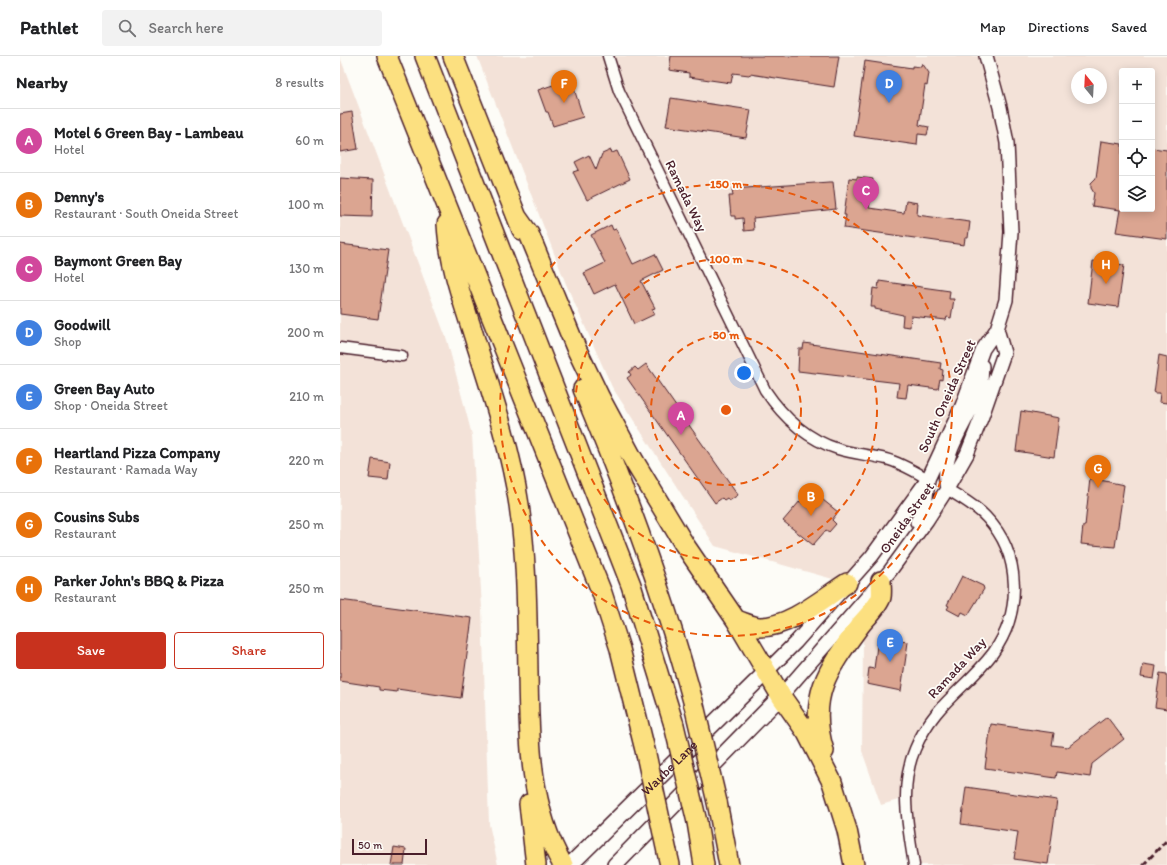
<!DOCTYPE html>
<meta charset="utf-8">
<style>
:root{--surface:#fff;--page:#f2f2f2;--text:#202124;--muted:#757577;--line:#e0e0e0;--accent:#c8321e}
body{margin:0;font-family:Itim,sans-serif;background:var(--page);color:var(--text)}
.controls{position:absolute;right:12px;top:12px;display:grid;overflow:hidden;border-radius:4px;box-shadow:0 2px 10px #0003}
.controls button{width:36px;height:36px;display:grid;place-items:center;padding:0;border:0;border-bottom:1px solid var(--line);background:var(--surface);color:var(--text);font:20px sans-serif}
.compass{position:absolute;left:731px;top:12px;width:36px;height:36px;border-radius:50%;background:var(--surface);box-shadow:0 2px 10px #0003;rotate:342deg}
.scale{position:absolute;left:12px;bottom:10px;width:75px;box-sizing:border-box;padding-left:4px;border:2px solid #4a1f2b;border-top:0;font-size:11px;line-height:14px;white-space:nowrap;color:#4a1f2b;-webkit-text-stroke:3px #fdfcf7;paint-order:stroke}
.you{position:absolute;left:404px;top:317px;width:14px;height:14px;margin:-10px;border:3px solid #fff;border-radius:50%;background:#1a73e8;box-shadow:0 0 0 6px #1a73e833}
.badge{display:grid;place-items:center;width:26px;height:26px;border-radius:50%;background:var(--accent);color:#fff;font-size:13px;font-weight:700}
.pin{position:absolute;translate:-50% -33px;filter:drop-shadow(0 1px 2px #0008)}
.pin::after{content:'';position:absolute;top:21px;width:14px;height:12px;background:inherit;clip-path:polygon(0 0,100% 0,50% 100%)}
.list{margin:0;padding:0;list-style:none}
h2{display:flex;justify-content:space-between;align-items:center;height:52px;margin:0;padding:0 16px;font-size:17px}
h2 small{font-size:13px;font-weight:400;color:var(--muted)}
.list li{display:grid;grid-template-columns:26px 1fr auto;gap:12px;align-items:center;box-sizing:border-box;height:64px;padding:0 16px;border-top:1px solid var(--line)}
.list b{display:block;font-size:15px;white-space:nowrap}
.list p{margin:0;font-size:13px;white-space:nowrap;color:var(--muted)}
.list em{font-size:13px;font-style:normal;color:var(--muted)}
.actions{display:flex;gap:8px;padding:12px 16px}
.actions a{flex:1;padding:9px 0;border:1px solid var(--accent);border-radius:4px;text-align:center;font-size:14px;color:var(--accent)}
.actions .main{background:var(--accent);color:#fff}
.icon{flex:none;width:22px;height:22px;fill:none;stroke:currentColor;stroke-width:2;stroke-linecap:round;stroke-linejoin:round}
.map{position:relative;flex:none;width:827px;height:809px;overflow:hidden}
header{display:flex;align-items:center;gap:24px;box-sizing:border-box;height:56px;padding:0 20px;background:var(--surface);border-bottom:1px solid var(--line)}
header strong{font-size:19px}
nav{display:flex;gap:22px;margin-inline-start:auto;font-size:14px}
.search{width:280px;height:36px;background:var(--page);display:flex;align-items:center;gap:10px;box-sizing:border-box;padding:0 14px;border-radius:4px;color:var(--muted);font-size:15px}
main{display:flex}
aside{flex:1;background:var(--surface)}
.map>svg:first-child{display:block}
.built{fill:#f3e2d8;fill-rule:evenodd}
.building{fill:#dba591;stroke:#4a1f2b}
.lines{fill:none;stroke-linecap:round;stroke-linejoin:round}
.minor-casing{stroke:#4a1f2b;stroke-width:13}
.tertiary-casing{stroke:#4a1f2b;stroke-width:16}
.secondary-casing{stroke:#4a1f2b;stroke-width:18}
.motorway-casing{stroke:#4a1f2b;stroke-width:22}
.minor{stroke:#fdfcf7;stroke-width:10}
.tertiary{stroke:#fdfcf7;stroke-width:13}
.secondary{stroke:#fdfcf7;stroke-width:15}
.motorway{stroke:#fce080;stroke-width:19}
.rail{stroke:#4a1f2b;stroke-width:3;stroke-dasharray:6 3;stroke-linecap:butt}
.motorway-bridge-casing{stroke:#4a1f2b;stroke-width:22;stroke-linecap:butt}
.motorway-bridge{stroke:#fce080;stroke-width:19}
.ring{fill:none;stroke:#e8590c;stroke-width:2;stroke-dasharray:7 5}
.labels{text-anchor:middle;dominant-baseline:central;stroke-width:3.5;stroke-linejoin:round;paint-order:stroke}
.street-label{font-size:14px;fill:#4a1f2b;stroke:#fdfcf7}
.centre{fill:#e8590c;stroke:#fdfcf7;stroke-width:2}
.ring-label{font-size:12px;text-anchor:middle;font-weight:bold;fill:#e8590c;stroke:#fdfcf7;stroke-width:3.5;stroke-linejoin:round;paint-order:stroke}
</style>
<header>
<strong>Pathlet</strong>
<div class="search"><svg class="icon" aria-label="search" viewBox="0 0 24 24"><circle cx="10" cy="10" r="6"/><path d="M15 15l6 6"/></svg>Search here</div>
<nav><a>Map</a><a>Directions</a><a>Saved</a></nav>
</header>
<main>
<aside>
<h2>Nearby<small>8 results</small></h2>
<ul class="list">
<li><span class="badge" style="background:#d1479c">A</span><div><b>Motel 6 Green Bay - Lambeau</b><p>Hotel</p></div><em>60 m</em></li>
<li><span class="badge" style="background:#e8710a">B</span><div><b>Denny's</b><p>Restaurant · South Oneida Street</p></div><em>100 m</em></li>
<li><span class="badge" style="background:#d1479c">C</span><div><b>Baymont Green Bay</b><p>Hotel</p></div><em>130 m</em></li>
<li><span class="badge" style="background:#3f7fe0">D</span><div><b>Goodwill</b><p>Shop</p></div><em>200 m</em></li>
<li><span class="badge" style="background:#3f7fe0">E</span><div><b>Green Bay Auto</b><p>Shop · Oneida Street</p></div><em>210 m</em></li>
<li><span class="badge" style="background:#e8710a">F</span><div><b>Heartland Pizza Company</b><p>Restaurant · Ramada Way</p></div><em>220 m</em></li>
<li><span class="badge" style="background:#e8710a">G</span><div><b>Cousins Subs</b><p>Restaurant</p></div><em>250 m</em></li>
<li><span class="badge" style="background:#e8710a">H</span><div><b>Parker John's BBQ &amp; Pizza</b><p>Restaurant</p></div><em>250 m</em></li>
</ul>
<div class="actions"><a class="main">Save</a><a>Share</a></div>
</aside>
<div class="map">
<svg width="827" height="809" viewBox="0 0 827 809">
<rect width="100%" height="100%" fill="#fdfcf7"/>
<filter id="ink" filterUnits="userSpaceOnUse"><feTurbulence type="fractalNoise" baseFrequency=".025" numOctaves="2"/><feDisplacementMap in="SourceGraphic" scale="8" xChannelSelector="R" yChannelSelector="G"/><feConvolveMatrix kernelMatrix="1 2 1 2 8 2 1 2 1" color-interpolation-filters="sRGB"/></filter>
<g filter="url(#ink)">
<!-- built -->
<path class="built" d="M137 0H827V809H574L565 742 541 749 522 695 523 584 550 515 607 433 664 297 657 274 588 423 507 527 375 490 272 331 226 228ZM782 15H812V153H782ZM737 18H761V42H737Z
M0 1 107 284 132 379 142 552 149 768 158 809H0Z"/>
<!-- building -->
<path class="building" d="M331 0H499L494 31 410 18 409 19 393 17 391 27 349 21V17L329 14Z
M525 5 572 12V10L581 11 582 7 589 17 587 30 585 29 579 69 589 71 587 79 578 78 577 89 514 80Z
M231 23 243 61 213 70 208 56H206L198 34Z
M331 42 411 54 406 82 326 70Z
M12 56 18 93 0 96V58Z
M761 85 782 88V153H812V92L827 94V183L776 176 780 154 752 150 754 137 751 132V127L756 122Z
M271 94 272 97 277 95 290 123 247 144 233 116 239 114 235 106 249 99 256 114 262 98Z
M517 121 533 123 529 152 564 157 566 145 578 147 577 159 630 166 628 182H625L624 189 504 172 506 159H504L509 122 517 123Z
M0 122 33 124 32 161 0 160Z
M489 126H493L496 153 413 162 414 174 404 175 403 162 395 163V160H391L389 140H393L392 133Z
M271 169 273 174 276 173 293 208 315 198 323 214 301 225 315 252 312 253 315 258 294 268 275 228 254 238 244 217 265 207 251 179Z
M0 188 48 194 38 263 0 258Z
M753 205 784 209 778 251 748 247Z
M539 225 610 235 609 243H614L611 262 607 261 606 264 571 260 570 271 562 270 563 259 535 253V251H531L533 232 538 233Z
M464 287 601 307 600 313 603 314 602 324 600 323 598 333 568 329 566 342 557 341 559 327 458 315 459 293H463Z
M819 299 827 301V347L819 346 820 337H814Z
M306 308 394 433 398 439 389 445 387 442 384 444 382 442 375 447 287 322 291 319 289 316 295 311 298 314Z
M681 355 719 362 714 401 676 395Z
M32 403 50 406 48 424 29 422Z
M750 422 784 429 775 491 741 488 743 470H745Z
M473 436 498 456 492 464 496 468 489 476 486 474 473 489 443 465 460 445 463 448Z
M622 520 643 530 644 533 628 559 622 556 620 560 607 553 609 550 607 549Z
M0 544 132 562 121 642 57 633V636L39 634V631L0 625Z
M538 582 568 586 561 635 527 628 529 612 534 613Z
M803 608 816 610 814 623 801 621Z
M820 617 827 618V653L815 651Z
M767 661 784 683 752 708 750 721 717 716 716 722 645 712 651 668 714 677 712 689 728 691Z
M626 731 717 744 708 808 674 803 678 776 621 768Z
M54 791 66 793 64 809H51Z"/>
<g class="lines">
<defs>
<path id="minor" d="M268 0 279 35 425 334C443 361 466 383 498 393 514 398 530 399 546 403 561 407 574 415 588 423
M0 292 62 300
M574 809C568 770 559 730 575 693 594 647 626 633 653 597 682 557 682 498 646 461 635 449 621 442 607 433"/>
<path id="tertiary" d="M607 433C599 398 628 366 639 335 642 328 641 318 642 310
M577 466 585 450 588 424
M428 614 456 586 532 500 588 423 622 350 643 293 657 273 666 244 671 176 667 87 660 51 646 0
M441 640 550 515 587 464 607 433 627 398 642 360 664 297 657 273"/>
<g id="secondary">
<path id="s1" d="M230 809 428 614"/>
<path d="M275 809 441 640"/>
</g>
<path id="motorway" d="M47 0 262 537 280 593 306 698
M85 0 291 529 334 669
M113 0 182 174
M177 161 189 178 236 292 260 342 294 405 344 488 396 564 441 640 467 677 492 726 507 774 514 809
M107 168C109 204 120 237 131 271 149 329 170 388 179 449 187 504 187 561 188 617 189 682 189 751 223 809
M243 333C286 436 325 541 354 649
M396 564C403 566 413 571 420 571 450 571 483 542 507 527
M484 695C467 639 489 612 521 568 527 561 539 549 541 541 542 536 541 530 541 525
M377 746 389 809
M189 748 196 809
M357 766 364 809
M327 796 330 809"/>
</defs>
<!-- minor casing -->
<use href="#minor" class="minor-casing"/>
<!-- tertiary casing -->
<use href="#tertiary" class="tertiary-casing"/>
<!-- secondary casing -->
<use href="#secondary" class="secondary-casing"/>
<!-- motorway casing -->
<use href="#motorway" class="motorway-casing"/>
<!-- minor -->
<use href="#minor" class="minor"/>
<!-- tertiary -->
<use href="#tertiary" class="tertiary"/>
<!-- secondary -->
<use href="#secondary" class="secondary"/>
<!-- motorway -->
<use href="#motorway" class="motorway"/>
<!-- rail -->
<path class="rail" d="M803 809 827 784"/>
<defs>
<path id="motorway-bridge" d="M354 649 377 746
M334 669 357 766
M306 698 327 796"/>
</defs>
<!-- motorway-bridge casing -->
<use href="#motorway-bridge" class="motorway-bridge-casing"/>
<!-- motorway-bridge -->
<use href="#motorway-bridge" class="motorway-bridge"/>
</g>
</g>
<!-- distance rings -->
<g class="ring">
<circle cx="386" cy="354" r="75"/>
<circle cx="386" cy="354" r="151"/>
<circle cx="386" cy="354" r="226"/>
</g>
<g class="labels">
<!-- street labels -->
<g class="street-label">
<text transform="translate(346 140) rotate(64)">Ramada Way</text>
<text transform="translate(607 340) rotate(-66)">South Oneida Street</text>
<text transform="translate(567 462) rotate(-55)">Oneida Street</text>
<text transform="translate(617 612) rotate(-47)">Ramada Way</text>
<text stroke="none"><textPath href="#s1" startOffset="139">Waube Lane</textPath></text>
</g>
</g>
<circle cx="386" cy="354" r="6" class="centre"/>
<g class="ring-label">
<text x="386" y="132">150 m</text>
<text x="386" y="207">100 m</text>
<text x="386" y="283">50 m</text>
</g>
</svg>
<div class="controls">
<button>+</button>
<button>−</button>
<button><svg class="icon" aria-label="locate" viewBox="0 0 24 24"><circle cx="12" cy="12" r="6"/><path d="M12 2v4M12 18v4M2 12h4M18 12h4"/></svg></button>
<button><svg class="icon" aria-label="layers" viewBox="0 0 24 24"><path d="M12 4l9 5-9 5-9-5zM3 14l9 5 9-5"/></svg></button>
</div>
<svg class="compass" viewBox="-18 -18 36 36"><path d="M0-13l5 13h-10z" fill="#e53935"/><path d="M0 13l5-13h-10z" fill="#757577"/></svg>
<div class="scale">50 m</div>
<div class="you"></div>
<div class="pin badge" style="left:341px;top:379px;background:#d1479c">A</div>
<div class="pin badge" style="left:471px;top:460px;background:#e8710a">B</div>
<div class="pin badge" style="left:526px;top:154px;background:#d1479c">C</div>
<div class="pin badge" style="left:549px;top:47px;background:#3f7fe0">D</div>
<div class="pin badge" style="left:550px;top:606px;background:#3f7fe0">E</div>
<div class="pin badge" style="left:224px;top:47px;background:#e8710a">F</div>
<div class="pin badge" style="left:758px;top:432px;background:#e8710a">G</div>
<div class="pin badge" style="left:766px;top:228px;background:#e8710a">H</div>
</div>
</main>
